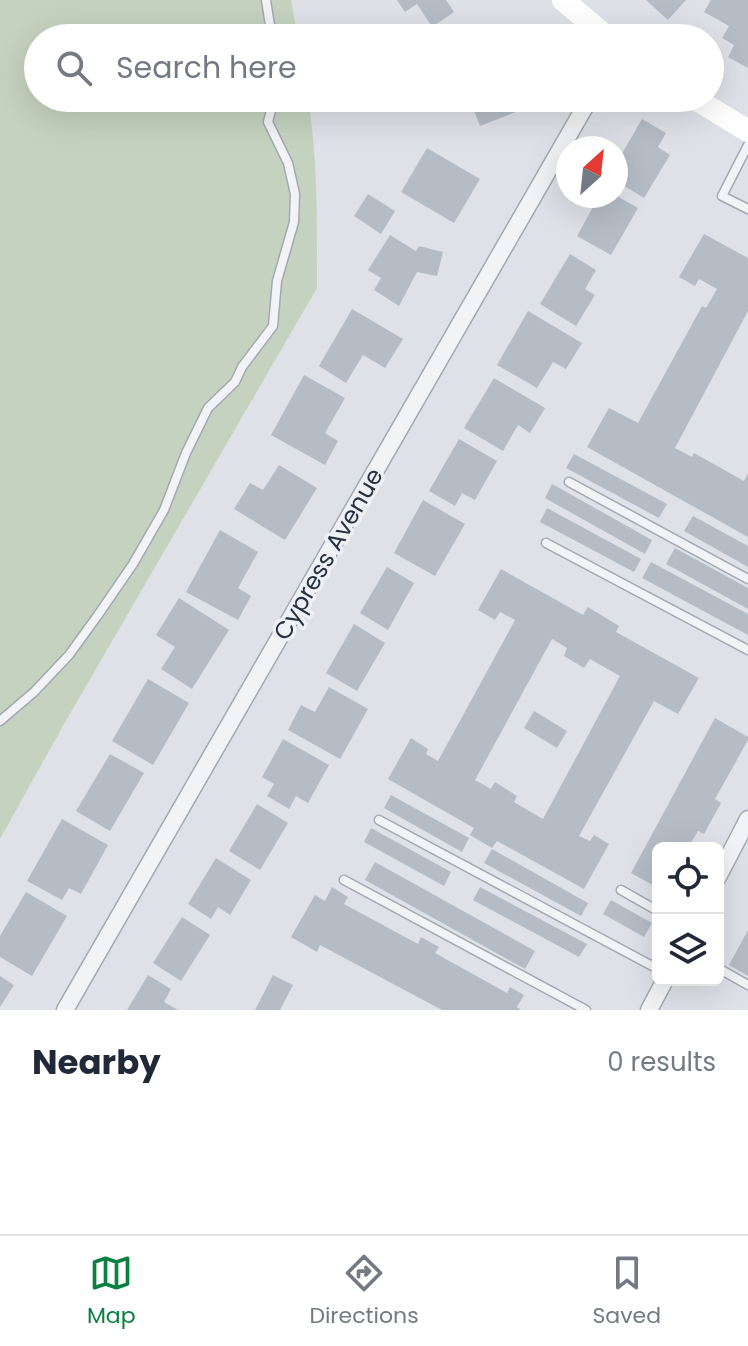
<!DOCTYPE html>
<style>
:root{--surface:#fff;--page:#f2f2f3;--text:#1f2937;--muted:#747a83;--line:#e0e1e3;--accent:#0b8043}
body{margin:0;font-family:Poppins,sans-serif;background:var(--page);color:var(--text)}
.controls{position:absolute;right:24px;bottom:24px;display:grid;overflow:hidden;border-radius:12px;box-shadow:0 8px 32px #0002}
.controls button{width:72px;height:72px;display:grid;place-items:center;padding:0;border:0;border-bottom:2px solid var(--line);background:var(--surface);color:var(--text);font:40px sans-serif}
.compass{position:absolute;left:556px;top:136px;width:72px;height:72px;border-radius:50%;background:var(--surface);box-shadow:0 8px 32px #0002;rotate:27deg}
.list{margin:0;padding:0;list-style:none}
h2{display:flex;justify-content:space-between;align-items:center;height:104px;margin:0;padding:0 32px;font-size:34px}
h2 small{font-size:26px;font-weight:400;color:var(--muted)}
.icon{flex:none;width:44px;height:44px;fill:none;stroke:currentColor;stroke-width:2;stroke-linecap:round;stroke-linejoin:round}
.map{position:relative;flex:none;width:748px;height:1010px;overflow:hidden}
.search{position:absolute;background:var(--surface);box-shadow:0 8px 32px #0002;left:24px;right:24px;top:24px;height:88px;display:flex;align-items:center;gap:20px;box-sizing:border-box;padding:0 28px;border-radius:44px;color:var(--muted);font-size:30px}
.sheet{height:224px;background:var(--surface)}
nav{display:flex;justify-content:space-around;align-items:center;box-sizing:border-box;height:112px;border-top:2px solid var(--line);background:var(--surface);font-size:22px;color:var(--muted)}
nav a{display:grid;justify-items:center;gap:4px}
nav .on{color:var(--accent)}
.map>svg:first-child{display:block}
.green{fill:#c5d2bf}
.building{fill:#b5bcc5;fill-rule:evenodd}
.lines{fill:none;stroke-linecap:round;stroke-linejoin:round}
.lane-casing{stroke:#a3a9b2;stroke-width:11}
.street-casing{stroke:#a3a9b2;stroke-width:19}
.lane{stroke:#f1f3f6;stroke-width:8}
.street{stroke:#f1f3f6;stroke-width:16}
.secondary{stroke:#fff;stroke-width:22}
.labels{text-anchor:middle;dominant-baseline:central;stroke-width:7;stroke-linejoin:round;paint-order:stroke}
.street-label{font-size:24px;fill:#27313f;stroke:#edf1f5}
</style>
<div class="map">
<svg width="748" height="1010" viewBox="0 0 748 1010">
<rect width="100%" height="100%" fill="#dee2e8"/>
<!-- green -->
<path class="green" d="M0 0H291L298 38H38V98H308C318 160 317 225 317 288L64 724 0 839Z"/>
<!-- building -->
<path class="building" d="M397 0H446L454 12 432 27 417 4 405 12Z
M646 0H686L668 20Z
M711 0H748V68L728 57 734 45 722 38 729 26 704 12Z
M469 98H534L536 104 480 126Z
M642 119 666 133 658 147 670 155 644 198 616 181V164Z
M427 148 480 179 454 223 401 192Z
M368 194 395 211 381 234 354 216Z
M599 196H617L638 208 611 255 577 236Z
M704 234 748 258V311L675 448 692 457 694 453 744 481 748 473V537L587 447 609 408 638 423 702 306 706 308 717 289 699 279 695 286 679 277Z
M390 235 416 251 419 246 443 252 437 276 417 272 399 306 374 290 381 278 368 270Z
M570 254 596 270 585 289 595 295 576 326 540 304Z
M352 309 403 339 385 368 363 355 346 383 319 366Z
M528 311 582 343 566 369 553 362 537 388 497 365Z
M304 375 345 398 325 433 338 441 325 465 271 435Z
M494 378 545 408 530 433 518 425 503 451 464 428Z
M459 439 497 461 475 500 462 493 455 506 429 491Z
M574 454 667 504 659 518 566 468Z
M279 465 317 488 285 540 234 509 250 483 263 490Z
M552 484 652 540 645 554 545 498Z
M423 500 465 524 435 576 394 553Z
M547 508 641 559 634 572 540 522Z
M693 516 748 546V567L684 531Z
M220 530 258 552 238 588 251 596 238 620 186 592Z
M675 548 748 588V609L666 564Z
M651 562 748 614V635L642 578Z
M387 567 414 583 388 630 360 613Z
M501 569 583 615 588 607 619 626 616 632 699 678 678 714 654 701 579 836 590 841 594 835 609 844 584 889 497 841 492 848 470 835 474 828 388 779 411 738 428 749 426 754 438 761 515 620 500 612 495 620 478 610ZM552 639 567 648 564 656 584 668 590 659 620 676 543 819 514 802 517 796 495 782 491 789 475 780Z
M179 598 229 630 192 689 161 669 175 647 156 635Z
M354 624 385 643 357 691 326 673Z
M148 679 189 703 153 765 112 741Z
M329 687 368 709 340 759 288 730 301 705 315 712Z
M534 711 567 731 557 748 524 728Z
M715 718 748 737V740L715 799 721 803 704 834 698 831 688 848H658V888L631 873Z
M283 739 329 765 308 803 296 796 289 809 267 796 274 784 262 777Z
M110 754 144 773 110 831 76 811Z
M391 795 469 838 462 852 384 808Z
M257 804 288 823 260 870 229 851Z
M62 819 108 845 81 894 69 888 62 900 27 881Z
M371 828 451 872 444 886 364 842Z
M492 849 588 903 581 916 484 863Z
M216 858 251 880 230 915 218 907 211 919 188 904Z
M375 862 535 951 525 969 365 880Z
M332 887 348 897 344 904 418 944 421 937 439 947 435 953 507 993 510 987 524 995 517 1007 521 1010H442L320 945 317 952 291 937 315 895 325 901Z
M480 887 587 944 579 957 473 900Z
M26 892 67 916 32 976 0 957V936Z
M611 900 652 923 644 937 603 914Z
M182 917 210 935 181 981 153 963Z
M748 930V976L729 965Z
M148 975 171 989 164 1002 178 1010H127Z
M273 975 293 985 280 1010H255Z
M0 976 14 985 0 1007Z"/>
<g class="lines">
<defs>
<path id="lane" d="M266 0 272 38
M748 145 722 196 748 209
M569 482 748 579
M546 543 748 650
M0 721 34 692 69 655 98 615 133 564 164 510 186 453 208 408 235 382 242 367 273 326 277 281 294 222 295 194 288 163 268 122 274 98
M379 820 658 969
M344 880 586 1010
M621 890 658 911
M718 968 748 985"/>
<path id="street" d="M718 877 748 819
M65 1010 590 98
M649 1010 665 980"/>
</defs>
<!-- lane casing -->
<use href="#lane" class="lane-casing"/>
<!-- street casing -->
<use href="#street" class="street-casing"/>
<!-- lane -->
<use href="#lane" class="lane"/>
<!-- street -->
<use href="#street" class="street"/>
<!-- secondary -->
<path class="secondary" d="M563 0 608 38
M694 98 748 131"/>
</g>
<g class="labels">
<!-- street labels -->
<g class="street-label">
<text transform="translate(328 554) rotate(-60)">Cypress Avenue</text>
</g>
</g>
</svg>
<div class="controls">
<button><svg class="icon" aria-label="locate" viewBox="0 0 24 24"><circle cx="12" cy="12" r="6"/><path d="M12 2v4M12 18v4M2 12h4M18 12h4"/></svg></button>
<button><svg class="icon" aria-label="layers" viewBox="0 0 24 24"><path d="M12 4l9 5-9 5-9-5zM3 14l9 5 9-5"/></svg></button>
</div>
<svg class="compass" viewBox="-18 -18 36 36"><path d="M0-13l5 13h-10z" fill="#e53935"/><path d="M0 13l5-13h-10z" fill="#747a83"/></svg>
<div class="search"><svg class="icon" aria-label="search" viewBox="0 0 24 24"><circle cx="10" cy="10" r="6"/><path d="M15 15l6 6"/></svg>Search here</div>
</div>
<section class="sheet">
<h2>Nearby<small>0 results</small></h2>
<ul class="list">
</ul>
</section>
<nav>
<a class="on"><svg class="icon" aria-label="map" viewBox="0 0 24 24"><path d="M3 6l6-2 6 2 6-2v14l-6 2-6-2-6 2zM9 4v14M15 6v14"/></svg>Map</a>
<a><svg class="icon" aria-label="directions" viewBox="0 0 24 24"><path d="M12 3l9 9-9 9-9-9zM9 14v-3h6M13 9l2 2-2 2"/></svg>Directions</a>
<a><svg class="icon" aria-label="saved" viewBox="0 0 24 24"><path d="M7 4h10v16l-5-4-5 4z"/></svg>Saved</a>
</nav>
